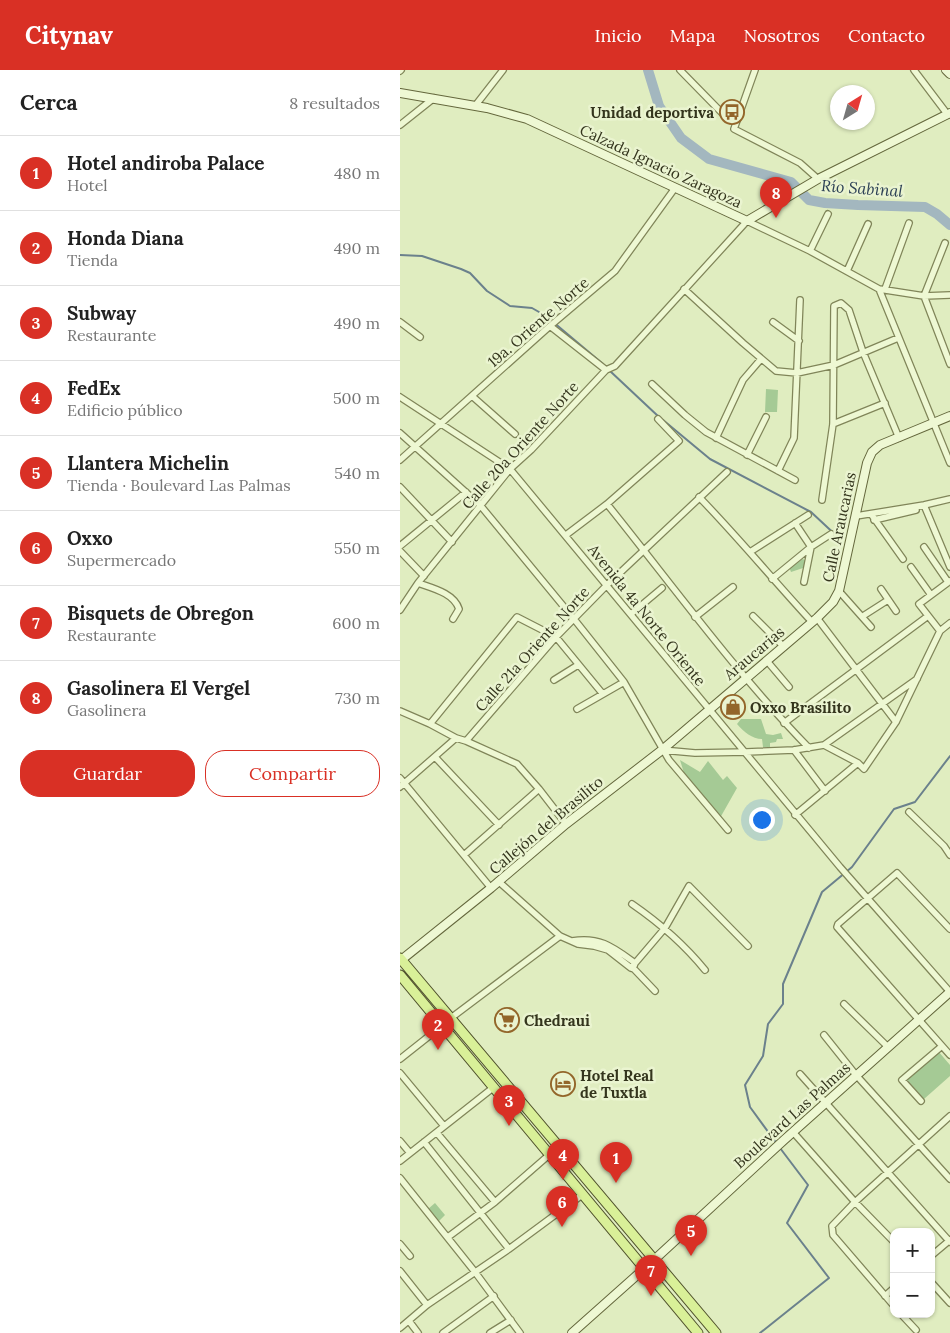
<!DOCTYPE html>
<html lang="es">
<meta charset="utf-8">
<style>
:root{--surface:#fff;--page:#f2f2f2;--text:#222;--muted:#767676;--line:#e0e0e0;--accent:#d93025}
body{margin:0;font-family:Lora,serif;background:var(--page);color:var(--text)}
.controls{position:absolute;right:15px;bottom:15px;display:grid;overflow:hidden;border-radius:10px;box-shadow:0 1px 4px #0004}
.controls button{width:45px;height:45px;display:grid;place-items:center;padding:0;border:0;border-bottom:1px solid var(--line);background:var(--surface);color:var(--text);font:25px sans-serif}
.compass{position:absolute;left:430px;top:15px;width:45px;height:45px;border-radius:50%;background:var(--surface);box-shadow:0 1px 4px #0004;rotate:37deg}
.you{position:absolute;left:361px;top:749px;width:18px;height:18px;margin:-12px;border:4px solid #fff;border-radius:50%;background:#1a73e8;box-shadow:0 0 0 8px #1a73e833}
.badge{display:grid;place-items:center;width:32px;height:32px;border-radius:50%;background:var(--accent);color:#fff;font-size:16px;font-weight:700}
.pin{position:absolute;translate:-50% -41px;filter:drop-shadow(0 1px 2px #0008)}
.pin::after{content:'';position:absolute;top:26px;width:18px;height:15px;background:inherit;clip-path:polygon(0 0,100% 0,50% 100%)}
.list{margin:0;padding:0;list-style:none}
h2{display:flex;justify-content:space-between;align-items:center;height:65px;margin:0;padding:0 20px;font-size:21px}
h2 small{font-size:16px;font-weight:400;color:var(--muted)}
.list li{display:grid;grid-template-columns:32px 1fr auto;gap:15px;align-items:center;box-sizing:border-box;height:75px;padding:0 20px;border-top:1px solid var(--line)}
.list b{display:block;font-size:19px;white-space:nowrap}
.list p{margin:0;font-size:16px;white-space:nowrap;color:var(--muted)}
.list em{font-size:16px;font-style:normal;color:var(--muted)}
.actions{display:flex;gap:10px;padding:15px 20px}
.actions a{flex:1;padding:11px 0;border:1px solid var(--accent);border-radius:20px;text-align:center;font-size:18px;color:var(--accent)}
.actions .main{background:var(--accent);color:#fff}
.map{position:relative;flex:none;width:550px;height:1263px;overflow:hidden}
header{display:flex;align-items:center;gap:30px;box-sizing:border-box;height:70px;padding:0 25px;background:var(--accent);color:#fff}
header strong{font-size:24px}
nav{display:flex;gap:28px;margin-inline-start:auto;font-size:18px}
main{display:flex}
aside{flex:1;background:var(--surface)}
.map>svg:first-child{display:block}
.green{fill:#a5ca95}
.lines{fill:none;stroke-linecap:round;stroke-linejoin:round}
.stream{stroke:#6b818c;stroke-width:2}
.river{stroke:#a3b7bf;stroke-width:10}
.street-casing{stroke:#808559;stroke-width:8}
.secondary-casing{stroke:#64673c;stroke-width:10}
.primary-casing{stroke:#51532d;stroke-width:11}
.street{stroke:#eef8d3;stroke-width:5.5}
.secondary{stroke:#eef8d3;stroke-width:8}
.primary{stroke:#d9f098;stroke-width:9}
.labels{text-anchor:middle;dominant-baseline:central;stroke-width:5;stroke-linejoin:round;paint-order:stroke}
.poi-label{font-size:15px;font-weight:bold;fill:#34351d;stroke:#eaf4d0;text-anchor:start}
.street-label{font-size:15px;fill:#34351d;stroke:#eaf4d0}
.water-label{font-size:16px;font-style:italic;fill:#2c4055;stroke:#eaf4d0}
</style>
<header>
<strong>Citynav</strong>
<nav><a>Inicio</a><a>Mapa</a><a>Nosotros</a><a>Contacto</a></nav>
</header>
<main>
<aside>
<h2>Cerca<small>8 resultados</small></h2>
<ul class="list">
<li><span class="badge">1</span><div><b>Hotel andiroba Palace</b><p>Hotel</p></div><em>480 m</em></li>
<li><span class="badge">2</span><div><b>Honda Diana</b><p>Tienda</p></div><em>490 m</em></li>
<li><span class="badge">3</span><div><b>Subway</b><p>Restaurante</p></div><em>490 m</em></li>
<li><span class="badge">4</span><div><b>FedEx</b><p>Edificio público</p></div><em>500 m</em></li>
<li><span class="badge">5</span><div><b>Llantera Michelin</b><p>Tienda · Boulevard Las Palmas</p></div><em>540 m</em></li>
<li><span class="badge">6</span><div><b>Oxxo</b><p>Supermercado</p></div><em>550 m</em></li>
<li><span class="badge">7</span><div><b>Bisquets de Obregon</b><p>Restaurante</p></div><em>600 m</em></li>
<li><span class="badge">8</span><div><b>Gasolinera El Vergel</b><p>Gasolinera</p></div><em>730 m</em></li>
</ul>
<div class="actions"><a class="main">Guardar</a><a>Compartir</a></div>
</aside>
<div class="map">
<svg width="550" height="1263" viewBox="0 0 550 1263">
<rect width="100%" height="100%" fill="#e0edc0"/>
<!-- green -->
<path class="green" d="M366 319 378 320 377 342H365Z
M403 489 407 492 406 497 391 502 389 497Z
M341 649H361L366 664 373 665 381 663 383 669H377L376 672 370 673V677H363L362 669C352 669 344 662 337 654Z
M280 690 300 702 308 691 323 710 327 706 337 718 320 748 284 703Z
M538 981 550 995V1006L524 1029 506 1009Z
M35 1133 45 1145 38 1152 28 1139Z"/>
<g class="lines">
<!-- stream -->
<path class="stream" d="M0 185 22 186 61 199 70 203 87 221 110 236 132 238 146 246 203 294
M210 301 259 347
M263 350 310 389 411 442 441 470
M377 1074 350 1037 345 1015 363 986 368 954 383 934V914L422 822 452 797 494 739 515 732 550 686
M360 1263 429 1208 387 1153 408 1115 380 1078"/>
<!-- river -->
<path class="river" d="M248 0 259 36 281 68 309 89 391 112 409 130 425 133 458 135 525 137 537 144 550 155"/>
<defs>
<path id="street" d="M280 0 326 47 337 51
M355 0 334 59 400 93 418 109
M514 0 548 45
M0 1 1 0
M75 36 103 0
M0 55 34 28
M545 173 524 226 550 294
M410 181 428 144
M447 201 468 154
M284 219 343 273 376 301 397 303 434 295 498 268
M479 219 524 226 550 225
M485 219 509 153
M0 252 20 267
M373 252 399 271
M150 256 206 300
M206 300 215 296 347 151 410 181 479 219 550 393
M252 314 285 345 306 362 395 410
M72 326 115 364
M0 327 110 399 440 797 550 922
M433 354 485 333
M0 363 80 435 174 549 224 612 269 690 328 760
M316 368 343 310 361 289
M347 385 366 347
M0 390 150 256 215 201 275 118
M378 401 394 368 400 230
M0 417 52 472
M299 427C338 467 374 511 412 552
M422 430 433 354 434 236 441 233 449 240 463 282 499 368
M207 434C273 516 335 602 409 678
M524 435 550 497
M471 444 503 489
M456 446 524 435 550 429
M474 450 516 440
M395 453 411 477
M166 465 207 434 279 371 258 349
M0 476 66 422
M524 477 548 512
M0 481 24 506
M350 482 408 445
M511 497 531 525
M372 509 411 477 431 464
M404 512 411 477
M18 513C32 518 54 523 59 539L53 549
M481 519 496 541
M439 521 471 557
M0 540 18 513 110 399 131 380 206 300
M231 544 262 518
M353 546 384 577
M463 546 488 530
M295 547 333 517
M417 548 496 652
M540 561 519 534 550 511
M540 561 550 553
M367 591 389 617
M154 610 178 595
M177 639 224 612
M0 641 30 654 56 668 66 671 117 694 139 719 166 754
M384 653 528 546
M30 654 117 547 156 567 202 623
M66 671 156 567 207 515 327 402
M424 675 458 693 464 699 496 652 540 561
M262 680 295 683 346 682 394 680 424 675 517 609
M394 680 425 721
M35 687 99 755
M0 708 91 818
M0 717 56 668
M509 742 544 776 550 785
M395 745 458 693
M64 785 139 719
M98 811 160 866 178 874 194 876 208 880 231 898 234 899 255 921
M232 834C261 854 283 873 305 900
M550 859 497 803 438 854 437 857 550 985
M172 871C200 866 214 878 235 893L234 896
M231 898 265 858 289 816 348 876
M444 934 488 977
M51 948 160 866
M424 965 456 1005 550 1109
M0 989 43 955
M0 1003 44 1056
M400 1004 550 1172
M521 1031 502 1010 542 976
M393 1062 455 1132 494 1172
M37 1063 95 1132
M0 1071 10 1083
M24 1072 109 1179
M0 1091 94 1017
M0 1108 75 1202 120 1263
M48 1167 95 1132 149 1085
M0 1174 10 1186
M531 1186 550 1170
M0 1201 27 1235
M531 1212 550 1233
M485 1226 494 1218
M494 1236 433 1165 432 1156 455 1132 550 1046
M501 1244 516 1260
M9 1251 18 1263
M0 1258 27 1235 109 1179 182 1125
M43 1263 94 1226
M90 1263 111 1250"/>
<path id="secondary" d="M546 0 550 4
M0 23 87 38 127 49 347 151 418 109 550 43
M0 891 91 818 166 754 262 680 417 548 433 532 439 521 467 393 472 382 480 375 550 346
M172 1263 254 1190 384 1070 550 922"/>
<path id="primary" d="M0 888 316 1263
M0 905 298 1263"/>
</defs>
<!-- street casing -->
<use href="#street" class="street-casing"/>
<!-- secondary casing -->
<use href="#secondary" class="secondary-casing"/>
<!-- primary casing -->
<use href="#primary" class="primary-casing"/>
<!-- street -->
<use href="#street" class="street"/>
<!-- secondary -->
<use href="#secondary" class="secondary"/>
<!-- primary -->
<use href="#primary" class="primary"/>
</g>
<!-- icons -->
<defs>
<symbol id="bus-ring" viewBox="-11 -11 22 22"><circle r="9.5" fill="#eaf4d0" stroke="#93662a" stroke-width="1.5"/><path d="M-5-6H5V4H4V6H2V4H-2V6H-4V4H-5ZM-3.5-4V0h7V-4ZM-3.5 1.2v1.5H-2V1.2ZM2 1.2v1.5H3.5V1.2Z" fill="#93662a"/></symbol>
<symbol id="shop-ring" viewBox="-11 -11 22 22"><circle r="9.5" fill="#eaf4d0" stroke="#93662a" stroke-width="1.5"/><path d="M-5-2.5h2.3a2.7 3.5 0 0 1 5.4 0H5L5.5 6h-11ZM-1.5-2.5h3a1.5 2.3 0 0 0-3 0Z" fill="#93662a"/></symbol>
<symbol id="supermarket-ring" viewBox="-11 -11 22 22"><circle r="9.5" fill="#eaf4d0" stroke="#93662a" stroke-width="1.5"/><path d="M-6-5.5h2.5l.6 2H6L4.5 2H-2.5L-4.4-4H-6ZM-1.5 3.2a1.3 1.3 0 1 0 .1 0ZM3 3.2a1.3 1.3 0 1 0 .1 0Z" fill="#93662a"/></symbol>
<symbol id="hotel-ring" viewBox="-11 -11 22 22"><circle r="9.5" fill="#eaf4d0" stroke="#93662a" stroke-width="1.5"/><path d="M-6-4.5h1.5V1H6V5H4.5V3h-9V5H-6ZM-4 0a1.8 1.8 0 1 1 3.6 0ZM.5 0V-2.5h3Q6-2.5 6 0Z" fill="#93662a"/></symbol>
</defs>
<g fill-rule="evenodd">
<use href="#bus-ring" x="318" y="28" width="28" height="28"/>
<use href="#shop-ring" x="319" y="623" width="28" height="28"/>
<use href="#supermarket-ring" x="93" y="936" width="28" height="28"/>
<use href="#hotel-ring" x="149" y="1000" width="28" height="28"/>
</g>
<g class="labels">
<!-- poi labels -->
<g class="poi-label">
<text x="314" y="42" text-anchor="end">Unidad deportiva</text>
<text x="350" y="637">Oxxo Brasilito</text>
<text x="124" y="950">Chedraui</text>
<text x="180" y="1005">Hotel Real<tspan x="180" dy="17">de Tuxtla</tspan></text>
</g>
<!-- street labels -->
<g class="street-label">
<text transform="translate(261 96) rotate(25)">Calzada Ignacio Zaragoza</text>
<text transform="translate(138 252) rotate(-41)">19a. Oriente Norte</text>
<text transform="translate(120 375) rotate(-48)">Calle 20a Oriente Norte</text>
<text transform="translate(439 457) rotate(-78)">Calle Araucarias</text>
<text transform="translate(247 545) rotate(51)">Avenida 4a Norte Oriente</text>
<text transform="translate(132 579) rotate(-48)">Calle 21a Oriente Norte</text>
<text transform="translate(354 583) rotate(-40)">Araucarias</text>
<text transform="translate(146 755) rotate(-40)">Callejón del Brasilito</text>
<text transform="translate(392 1045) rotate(-42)">Boulevard Las Palmas</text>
</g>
<!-- water labels -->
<g class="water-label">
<text transform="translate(462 118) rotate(4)">Río Sabinal</text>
</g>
</g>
</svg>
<div class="controls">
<button>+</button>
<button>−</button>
</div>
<svg class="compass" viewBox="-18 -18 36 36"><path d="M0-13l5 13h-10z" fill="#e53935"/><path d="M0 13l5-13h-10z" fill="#767676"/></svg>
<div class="you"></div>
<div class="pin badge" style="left:216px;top:1113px">1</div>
<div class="pin badge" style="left:38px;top:980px">2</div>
<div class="pin badge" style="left:109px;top:1056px">3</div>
<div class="pin badge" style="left:163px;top:1110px">4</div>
<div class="pin badge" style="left:291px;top:1186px">5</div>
<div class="pin badge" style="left:162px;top:1157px">6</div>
<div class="pin badge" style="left:251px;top:1226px">7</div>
<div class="pin badge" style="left:376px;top:148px">8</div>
</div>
</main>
